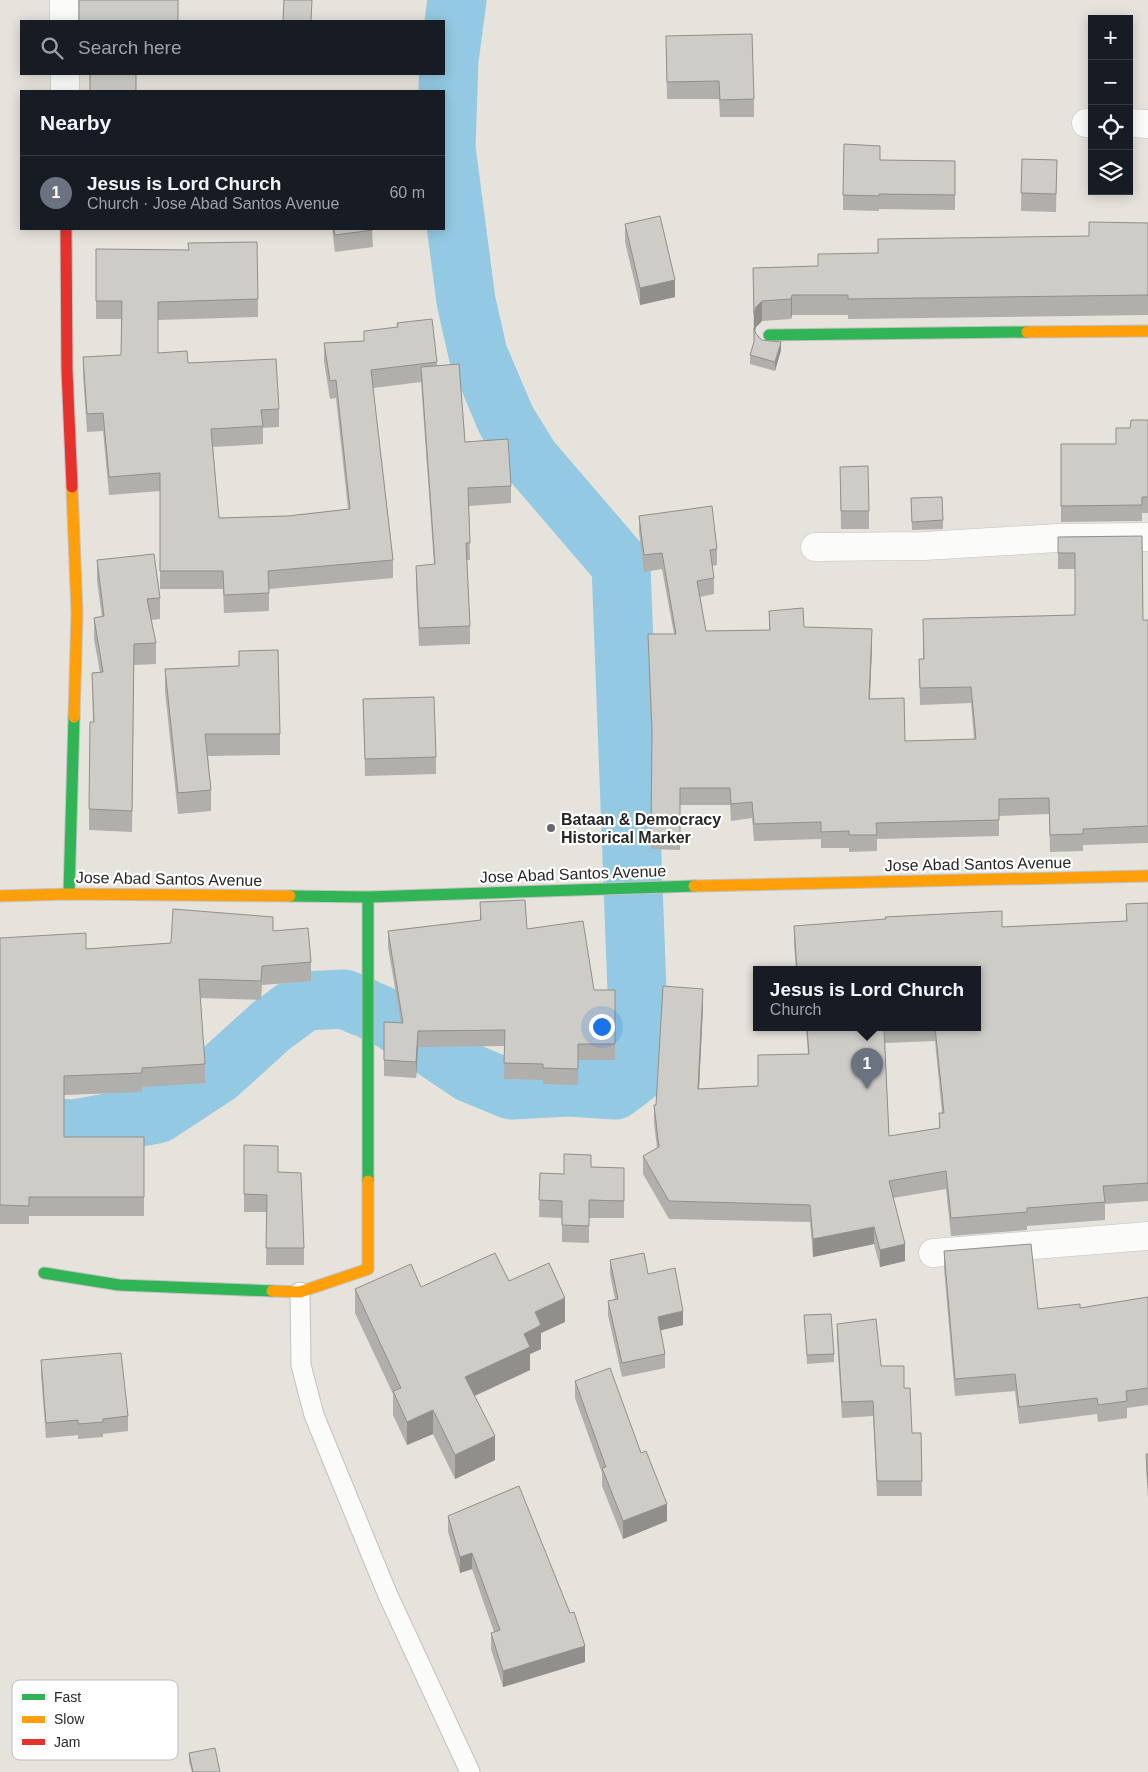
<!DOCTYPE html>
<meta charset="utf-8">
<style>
:root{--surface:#171b24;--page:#242831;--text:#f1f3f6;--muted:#9ea1a6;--line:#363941;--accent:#6a6866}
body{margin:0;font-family:Arial,sans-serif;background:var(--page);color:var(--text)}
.controls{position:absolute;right:15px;top:15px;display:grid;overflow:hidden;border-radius:0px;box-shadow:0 2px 12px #0003}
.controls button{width:45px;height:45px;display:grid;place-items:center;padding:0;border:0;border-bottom:1px solid var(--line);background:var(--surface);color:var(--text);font:25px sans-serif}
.you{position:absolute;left:601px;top:1026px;width:18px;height:18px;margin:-12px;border:4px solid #fff;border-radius:50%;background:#1a73e8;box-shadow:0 0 0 8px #1a73e833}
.badge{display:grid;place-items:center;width:32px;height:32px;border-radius:50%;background:var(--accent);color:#fff;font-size:16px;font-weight:700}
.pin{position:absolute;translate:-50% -41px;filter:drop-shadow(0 1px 2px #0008)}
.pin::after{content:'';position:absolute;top:26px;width:18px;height:15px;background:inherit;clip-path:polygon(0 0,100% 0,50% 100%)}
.popup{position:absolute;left:753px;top:966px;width:228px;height:65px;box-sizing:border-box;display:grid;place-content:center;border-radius:0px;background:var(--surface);filter:drop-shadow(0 1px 4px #0005);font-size:16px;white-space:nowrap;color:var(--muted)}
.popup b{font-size:19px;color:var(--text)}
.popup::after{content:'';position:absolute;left:50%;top:100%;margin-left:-10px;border:10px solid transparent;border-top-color:var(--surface)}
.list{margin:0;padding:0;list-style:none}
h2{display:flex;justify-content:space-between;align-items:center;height:65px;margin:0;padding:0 20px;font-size:21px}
h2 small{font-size:16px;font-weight:400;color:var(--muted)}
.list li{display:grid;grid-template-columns:32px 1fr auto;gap:15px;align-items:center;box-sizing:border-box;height:75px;padding:0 20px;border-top:1px solid var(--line)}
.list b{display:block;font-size:19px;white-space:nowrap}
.list p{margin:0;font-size:16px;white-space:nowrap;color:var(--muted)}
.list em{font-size:16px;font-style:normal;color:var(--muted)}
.icon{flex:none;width:28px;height:28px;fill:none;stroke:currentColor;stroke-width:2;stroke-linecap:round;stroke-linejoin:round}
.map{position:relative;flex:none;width:1148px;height:1772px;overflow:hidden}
.search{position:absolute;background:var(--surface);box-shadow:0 2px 12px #0003;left:20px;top:20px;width:425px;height:55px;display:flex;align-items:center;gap:12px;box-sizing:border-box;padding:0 18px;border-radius:0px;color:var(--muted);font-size:19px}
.panel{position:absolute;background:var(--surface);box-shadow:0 2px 12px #0003;left:20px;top:90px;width:425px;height:140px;border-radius:0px}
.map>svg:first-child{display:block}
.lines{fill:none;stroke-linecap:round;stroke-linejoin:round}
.river{stroke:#93c9e3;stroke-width:59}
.lane-casing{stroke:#c3c1c1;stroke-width:21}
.street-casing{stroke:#c3c1c1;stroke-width:29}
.fast-casing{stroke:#c3c1c1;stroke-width:13}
.slow-casing{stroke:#c3c1c1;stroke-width:13}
.jam-casing{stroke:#c3c1c1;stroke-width:13}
.lane{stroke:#fbfbfa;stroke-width:19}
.street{stroke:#fbfbfa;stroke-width:28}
.fast{stroke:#30b455;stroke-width:11}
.slow{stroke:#ff9f0a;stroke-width:11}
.jam{stroke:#e5322d;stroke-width:11}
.wall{fill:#b1afab;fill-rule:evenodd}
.shaded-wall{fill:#908f8b}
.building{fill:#ceccc7;stroke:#908f8b}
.poi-dot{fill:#6a6866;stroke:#fff;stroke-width:2}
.labels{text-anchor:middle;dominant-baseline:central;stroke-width:4.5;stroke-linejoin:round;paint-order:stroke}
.poi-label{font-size:16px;font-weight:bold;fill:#272727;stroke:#fff;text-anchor:start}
.street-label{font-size:16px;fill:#272727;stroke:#fff}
.key{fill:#fff;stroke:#bebebe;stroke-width:1}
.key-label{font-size:14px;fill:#272727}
</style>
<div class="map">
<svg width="1148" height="1772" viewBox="0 0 1148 1772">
<rect width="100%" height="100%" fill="#e6e2dc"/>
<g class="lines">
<!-- river -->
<path class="river" d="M374 1012 391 1020 470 1073 511 1090 569 1087 615 1090 640 1071 621 565 530 459 506 420 478 354 466 301 446 148 449 60 457 0
M0 1125 74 1129 157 1114 218 1074 271 1026 305 1001 344 999 363 1007"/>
<defs>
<path id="lane" d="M300 1292 301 1365 314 1415 387 1593 470 1772"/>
<path id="street" d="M64 0V21
M65 74V91
M1086 123H1092
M1129 123 1148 124
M815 547 924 546 1058 538 1148 537
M933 1253 1148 1236"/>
<path id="fast" d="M769 335 1027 332
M69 894 74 717
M290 896 368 897 694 886
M368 897V1181
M44 1273 119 1285 272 1291"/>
<path id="slow" d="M1027 332 1148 331
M72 487 77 613 74 717
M694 886 1148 876
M0 896 69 894 290 896
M272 1291 300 1292 368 1269V1181"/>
<path id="jam" d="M66 229 67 371 72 487"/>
</defs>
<!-- lane casing -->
<use href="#lane" class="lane-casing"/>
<!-- street casing -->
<use href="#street" class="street-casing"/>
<!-- fast casing -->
<use href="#fast" class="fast-casing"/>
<!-- slow casing -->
<use href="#slow" class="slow-casing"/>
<!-- jam casing -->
<use href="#jam" class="jam-casing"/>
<!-- lane -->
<use href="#lane" class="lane"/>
<!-- street -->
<use href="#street" class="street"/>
<!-- fast -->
<use href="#fast" class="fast"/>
<!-- slow -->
<use href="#slow" class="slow"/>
<!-- jam -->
<use href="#jam" class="jam"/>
</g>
<!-- wall -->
<path class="wall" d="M666 36 754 99V117H720L719 99H667Z
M1022 159 1057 160 1056 212 1021 211Z
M880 160 955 161V210L879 209V211L843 210V195Z
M1148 223V315L848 319V315H792L791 319 762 321 756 327 755 331 756 334 762 340 781 350 775 371 750 364V355L754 342 753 268 818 266 878 253 1089 236Z
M625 224 675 297 640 305 625 242Z
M332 229H372L373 247 335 252Z
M96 249 258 299V317L158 320V353L188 363 279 409V427L263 428V444L213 447 219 518 288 516 348 509 336 398 330 399 324 361V343L364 341 397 327V323L437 362V365L465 442 511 486V503L469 506 470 560H467L470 626V644L419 646 416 583V566L434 564 421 382 373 388 393 560V578L269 589V611L224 613 223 589H160V491L109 495 103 431 87 432 83 375V357L121 355V319H96Z
M1148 420V513H1142V521L1061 522V444H1116L1130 428Z
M840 467 869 511V529H841Z
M911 498 943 520V529L912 530Z
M639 516 717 549V565L712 566 714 578V594L700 597 706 631 769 630V611L804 627 872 645 870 699 905 741 974 739 971 703 920 705 919 659H923V619L1075 615V569H1058V537L1142 536 1143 620H1148V843L1083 845V851L1050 852 1049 814 999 816V836L877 839V851L849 852V848H821V839L754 841 752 818 731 821 730 805H680V850L651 849 652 745 648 634H674L662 569 644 572 639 532Z
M97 560 160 598V619L151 620 156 643V664L134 665 132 832 89 830V809L93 722 92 673 100 672 94 639V618L102 617 97 581Z
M239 651 280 734V755L208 756 211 790V811L178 814 165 691V669L239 666Z
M363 699 436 757V774L365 776Z
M480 902 527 929 594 990H615V1060H578V1085L543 1084V1080L504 1079 505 1046 418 1047 416 1078 384 1076V1022L401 1023 388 947V931L480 920Z
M1148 903V1201L1105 1204V1220L1027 1226V1230L951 1236 946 1189 893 1198 905 1261 880 1267 874 1244 813 1257 810 1222 669 1219 643 1174V1156L657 1148 654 1123V1105H656L703 1007 699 1089 758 1086 808 1054 806 1028H977V970H796L794 944V926L1002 927 1126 921V904ZM935 1041 942 1113H939V1128L889 1136 885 1043Z
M273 931 311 962V981L262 985 261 1000 200 998 205 1064V1083L142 1087V1092L64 1095V1137H144V1216H29V1224H0V938L86 949 171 943Z
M244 1145 278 1172 304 1248V1265H266L267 1212H244Z
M591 1167 624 1168V1218H589V1243L562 1242V1218L539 1217 540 1173 564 1174Z
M944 1251 1038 1309 1080 1308 1148 1297V1405L1127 1408V1418L1098 1422 1097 1414 1019 1424 1015 1391 955 1396 944 1268Z
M610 1260 648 1274 683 1325 660 1330 665 1354V1368L622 1377 608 1315V1301L615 1299 610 1274Z
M509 1281 565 1322 541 1333V1349L530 1354V1370L475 1396 495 1460 455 1479 433 1434 407 1445 393 1415V1394L355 1313V1289L421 1287Z
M804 1315 834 1354V1362L807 1364Z
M837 1324 904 1388 912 1433H921L922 1496H877L873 1416 842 1418 837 1339Z
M41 1360 128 1416V1431L103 1434V1437L78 1439V1435L46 1438 41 1375Z
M575 1381 667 1521 623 1539 602 1486V1473L575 1398Z
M1146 1454H1148V1498L1146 1467Z
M448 1516 585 1662 503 1687 491 1649V1633L494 1632 472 1569 460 1573 448 1532Z
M189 1753 220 1772H192L189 1762Z"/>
<!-- shaded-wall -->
<path class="shaded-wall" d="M675 280V297L640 305V288Z
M792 295V315L791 319V299Z
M762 301V321L756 327 754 334V314L756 307Z
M781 342V350L775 371V362Z
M872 629V645L869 716V699Z
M703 989V1007L698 1107V1089Z
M418 1031V1047L416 1078V1062Z
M874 1227V1244L813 1257V1239Z
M905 1244V1261L880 1267V1250Z
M565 1298V1322L541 1333V1349L530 1354V1370L465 1400V1377L524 1334 535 1312Z
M683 1311V1325L658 1331V1317Z
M433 1410V1434L407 1445V1422Z
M495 1436V1460L455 1479V1455Z
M667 1504V1521L623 1539V1521Z
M472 1553V1569L460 1573V1557Z
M585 1646V1662L503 1687V1671Z"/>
<!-- building -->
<path class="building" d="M79 0H178V21H79Z
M284 0H312L311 21H283Z
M752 34 754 99 720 100 719 81 667 82 666 36Z
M90 74H136V91H90Z
M844 144 880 146V160L955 161V195L879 194V196L843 195Z
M1022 159 1057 160 1056 194 1021 193Z
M660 216 675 280 640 288 625 224Z
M1089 222 1148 223V295L848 299V295H792L791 299 762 301 756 307 754 314 753 268 818 266V254L878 253V239L1089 236Z
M334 229H372L373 230 335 235Z
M257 242 258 299 158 302V353L187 351 188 363 276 359 279 409 261 410 263 426 211 429 219 518 288 516 350 509 336 380 330 381 324 343 364 341V331L398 327 397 323 432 319 437 362 371 370 393 560 268 571 269 593 224 595 223 571H160V473L109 477 103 413 87 414 83 357 121 355 122 301H96V249L189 250 188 243Z
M754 328 756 334 762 340 781 342 775 362 750 355 754 342Z
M459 364 465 442 508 439 511 486 468 488 470 543H466L470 626 419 628 416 566 435 564 421 367Z
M1131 420H1148V497H1142V505L1061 506V444H1116V428H1130Z
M868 466 869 511H841L840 467Z
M942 497 943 520 912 522 911 498Z
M712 506 717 549 710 550 714 578 697 581 706 631 770 630 769 611 803 608 804 627 872 629 869 699 904 698 905 741 976 739 971 687 920 688 919 659H924L923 619 1075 615V553H1058V537L1142 536 1143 620H1148V826L1083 829V834L1050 835 1049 798 999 799V820L876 823 877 835H849V831L821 832V822L754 824 752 802 731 804 730 788H680V833H651L652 731 648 634H676L662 553 644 555 639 516Z
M154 554 160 598 147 599 156 643 134 644 132 811 89 809 90 722H94L92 673 103 672 94 618 104 616 97 560Z
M278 650 280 734H205L211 790 178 793 165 669 239 666V651Z
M434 697 436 757 365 759 363 699Z
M525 900 527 929 583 921 594 990H615V1044H578V1069L543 1068V1064L504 1063 505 1030 418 1031 416 1062 384 1060V1022L403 1023 388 931 481 920 480 902Z
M1148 903V1183L1103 1186 1105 1202 1027 1208V1212L951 1218 946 1171 889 1181 905 1244 880 1250 874 1227 813 1239 810 1205 669 1201 643 1156 659 1147 654 1105H656L663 986 703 989 698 1089 758 1086V1055L809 1054 807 1028H884L889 1136 940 1128 939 1113H944L935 1028H977V970H797L794 926 886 919 885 917 1002 911V927L1127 921 1126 904Z
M173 909 273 917V931L308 928 311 962 262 966 261 981 199 979 205 1064 142 1068V1073L64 1076V1137H144V1197H29V1206L0 1205V938L86 933V949L171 943Z
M244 1145 278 1146V1172L301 1173 304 1248H266L267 1195 244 1194Z
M564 1154 591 1155V1167L624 1168V1201L589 1200V1226L562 1225V1201L539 1200 540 1173 564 1174Z
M1031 1244 1038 1309 1080 1304V1308L1148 1297V1388L1126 1391 1127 1401 1098 1405 1097 1398 1019 1407 1015 1374 955 1379 944 1251Z
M495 1253 509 1281 549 1263 565 1298 535 1312 541 1325 524 1334 530 1347 465 1377 495 1436 455 1455 433 1410 407 1422 393 1391 401 1388 355 1289 411 1264 421 1287Z
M644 1253 648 1274 675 1268 683 1311 658 1317 665 1354 622 1363 608 1301 618 1299 610 1260Z
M831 1314 834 1354 807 1355 804 1315Z
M876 1319 881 1366H904V1388H910L912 1433H921L922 1481H877L873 1401 842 1402 837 1324Z
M121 1353 128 1416 103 1419V1422L78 1424V1420L46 1423 41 1360Z
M610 1368 641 1453 646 1451 667 1504 623 1521 602 1468 606 1467 575 1381Z
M1146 1454H1148V1484Z
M519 1486 570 1613 574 1612 585 1646 503 1671 491 1633 500 1630 472 1553 460 1557 448 1516Z
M215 1748 220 1772H193L189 1753Z"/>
<!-- markers -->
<circle class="poi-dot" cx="551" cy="828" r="5"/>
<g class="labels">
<!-- poi labels -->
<g class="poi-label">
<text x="561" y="819">Bataan &amp; Democracy<tspan x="561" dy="18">Historical Marker</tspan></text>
</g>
<!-- street labels -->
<g class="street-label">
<text transform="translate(978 864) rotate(-1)">Jose Abad Santos Avenue</text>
<text transform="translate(573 874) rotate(-2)">Jose Abad Santos Avenue</text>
<text transform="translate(169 879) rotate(1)">Jose Abad Santos Avenue</text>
</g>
</g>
<!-- legend -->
<rect x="12" y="1680" width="166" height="80" rx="8" class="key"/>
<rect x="22" y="1694" width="23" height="6" fill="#30b455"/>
<rect x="22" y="1716" width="23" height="7" fill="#ff9f0a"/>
<rect x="22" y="1739" width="23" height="6" fill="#e5322d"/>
<g class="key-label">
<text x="54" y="1702">Fast</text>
<text x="54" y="1724">Slow</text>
<text x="54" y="1747">Jam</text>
</g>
</svg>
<div class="controls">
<button>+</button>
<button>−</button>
<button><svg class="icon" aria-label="locate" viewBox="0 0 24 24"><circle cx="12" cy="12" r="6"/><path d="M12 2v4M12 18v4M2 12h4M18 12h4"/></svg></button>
<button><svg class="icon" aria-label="layers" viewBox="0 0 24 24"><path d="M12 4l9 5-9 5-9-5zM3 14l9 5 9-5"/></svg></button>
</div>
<div class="you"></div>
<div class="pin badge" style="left:867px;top:1089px;background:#6b7280">1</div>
<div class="popup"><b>Jesus is Lord Church</b>Church</div>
<div class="search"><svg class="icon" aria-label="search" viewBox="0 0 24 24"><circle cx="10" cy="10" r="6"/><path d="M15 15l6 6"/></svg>Search here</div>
<section class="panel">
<h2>Nearby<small></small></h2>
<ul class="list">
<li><span class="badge" style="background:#6b7280">1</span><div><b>Jesus is Lord Church</b><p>Church · Jose Abad Santos Avenue</p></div><em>60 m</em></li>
</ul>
</section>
</div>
